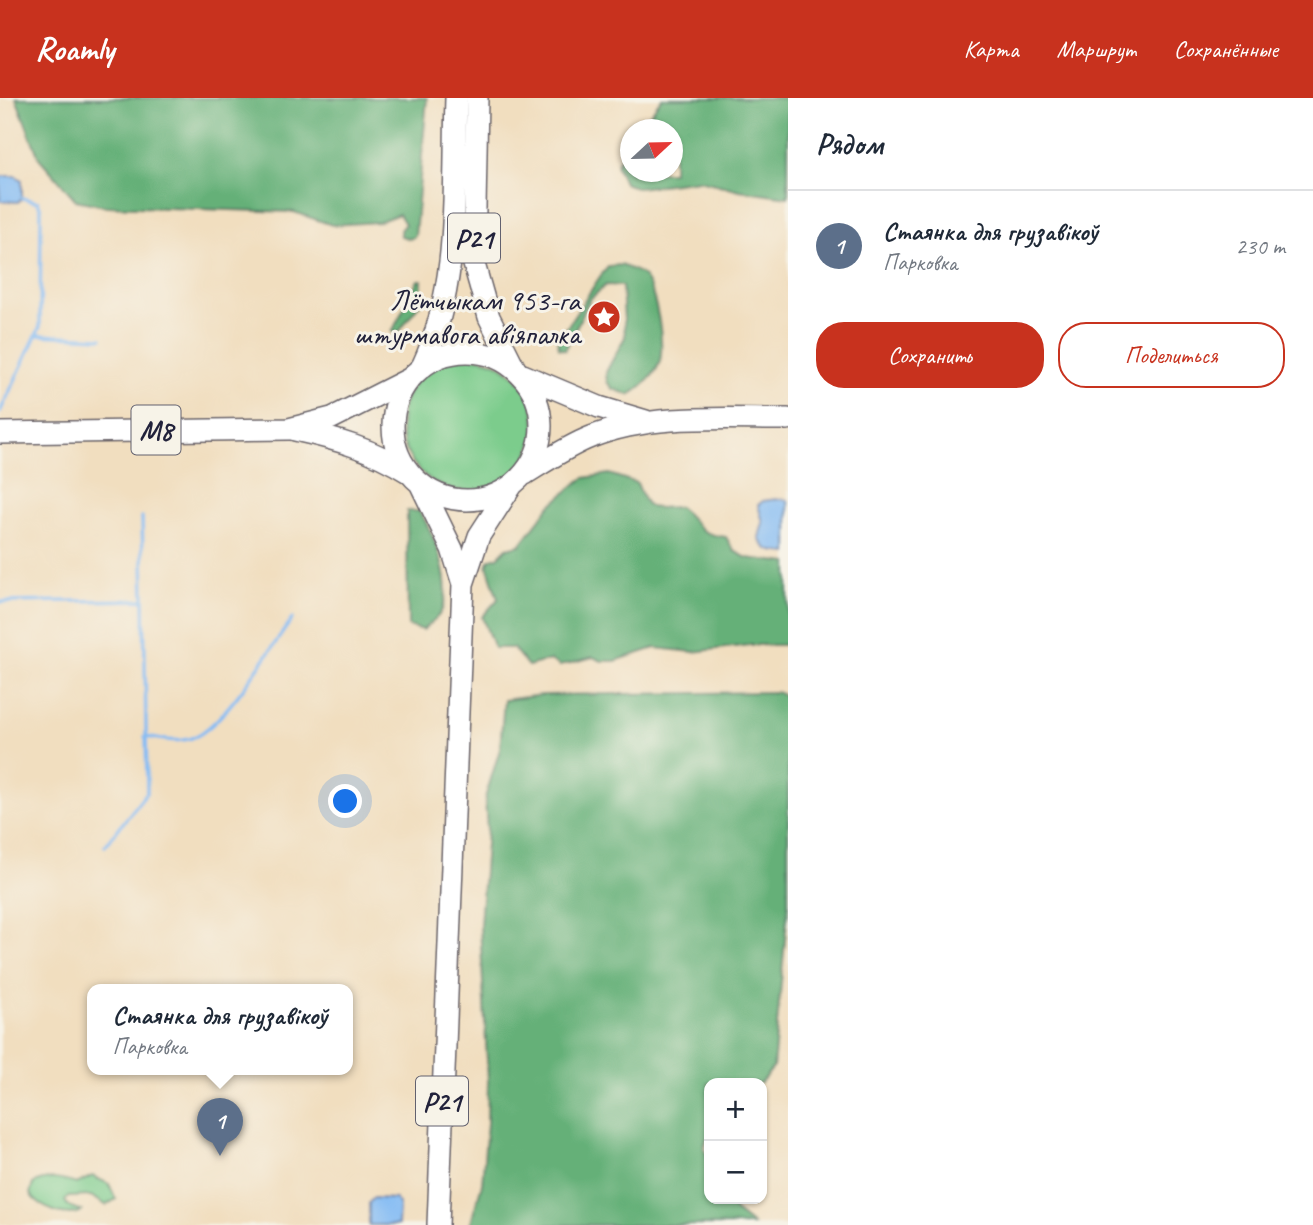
<!DOCTYPE html>
<html lang="ru">
<meta charset="utf-8">
<style>
:root{--surface:#fff;--page:#f6f6f7;--text:#1f2937;--muted:#747a83;--line:#e0e1e3;--accent:#c8321e}
body{margin:0;font-family:Caveat,sans-serif;background:var(--page);color:var(--text)}
.controls{position:absolute;right:21px;bottom:21px;display:grid;overflow:hidden;border-radius:14px;box-shadow:0 2px 5px #0004}
.controls button{width:63px;height:63px;display:grid;place-items:center;padding:0;border:0;border-bottom:2px solid var(--line);background:var(--surface);color:var(--text);font:35px sans-serif}
.compass{position:absolute;left:620px;top:21px;width:63px;height:63px;border-radius:50%;background:var(--surface);box-shadow:0 2px 5px #0004;rotate:68deg}
.you{position:absolute;left:346px;top:704px;width:24px;height:24px;margin:-18px;border:5px solid #fff;border-radius:50%;background:#1a73e8;box-shadow:0 0 0 10px #1a73e833}
.badge{display:grid;place-items:center;width:46px;height:46px;border-radius:50%;background:var(--accent);color:#fff;font-size:23px;font-weight:700}
.pin{position:absolute;translate:-50% -58px;filter:drop-shadow(0 2px 4px #0008)}
.pin::after{content:'';position:absolute;top:37px;width:24px;height:21px;background:inherit;clip-path:polygon(0 0,100% 0,50% 100%)}
.popup{position:absolute;left:87px;top:886px;width:266px;height:91px;box-sizing:border-box;display:grid;place-content:center;border-radius:14px;background:var(--surface);filter:drop-shadow(0 2px 5px #0005);font-size:23px;white-space:nowrap;color:var(--muted)}
.popup b{font-size:26px;color:var(--text)}
.popup::after{content:'';position:absolute;left:50%;top:100%;margin-left:-14px;border:14px solid transparent;border-top-color:var(--surface)}
.list{margin:0;padding:0;list-style:none}
h2{display:flex;justify-content:space-between;align-items:center;height:91px;margin:0;padding:0 28px;font-size:30px}
h2 small{font-size:23px;font-weight:400;color:var(--muted)}
.list li{display:grid;grid-template-columns:46px 1fr auto;gap:21px;align-items:center;box-sizing:border-box;height:112px;padding:0 28px;border-top:2px solid var(--line)}
.list b{display:block;font-size:26px;white-space:nowrap}
.list p{margin:0;font-size:23px;white-space:nowrap;color:var(--muted)}
.list em{font-size:23px;font-style:normal;color:var(--muted)}
.actions{display:flex;gap:14px;padding:21px 28px}
.actions a{flex:1;padding:16px 0;border:2px solid var(--accent);border-radius:28px;text-align:center;font-size:24px;color:var(--accent)}
.actions .main{background:var(--accent);color:#fff}
.map{position:relative;flex:none;width:788px;height:1127px;overflow:hidden}
header{display:flex;align-items:center;gap:42px;box-sizing:border-box;height:98px;padding:0 35px;background:var(--accent);color:#fff}
header strong{font-size:33px}
nav{display:flex;gap:38px;margin-inline-start:auto;font-size:24px}
main{display:flex}
aside{flex:1;background:var(--surface)}
.map>svg:first-child{display:block}
.green{fill:#7ccc8c;stroke:#4f7764;stroke-width:2}
.forest{fill:#65b078;stroke:#44695a;stroke-width:2}
.water{fill:#83bbf4;stroke:#526e98;stroke-width:2}
.lines{fill:none;stroke-linecap:round;stroke-linejoin:round}
.stream{stroke:#83bbf4;stroke-width:3.5}
.primary-casing{stroke:#6a6469;stroke-width:24}
.trunk-casing{stroke:#6a6469;stroke-width:24}
.primary{stroke:#fff;stroke-width:21}
.trunk{stroke:#fff;stroke-width:21}
.labels{text-anchor:middle;dominant-baseline:central;stroke-width:6;stroke-linejoin:round;paint-order:stroke}
.shield{fill:#f7f3e8;stroke:#62616f;stroke-width:2}
.shield-label{font-size:28px;font-weight:bold;fill:#22223b}
.poi-label{font-size:30px;fill:#22223b;stroke:#f7f3e8;text-anchor:end}
</style>
<header>
<strong>Roamly</strong>
<nav><a>Карта</a><a>Маршрут</a><a>Сохранённые</a></nav>
</header>
<main>
<div class="map">
<svg width="788" height="1127" viewBox="0 0 788 1127">
<rect width="100%" height="100%" fill="#f7f3e8"/>
<filter id="ink" filterUnits="userSpaceOnUse"><feTurbulence type="fractalNoise" baseFrequency=".0143" numOctaves="2"/><feDisplacementMap in="SourceGraphic" scale="14" xChannelSelector="R" yChannelSelector="G"/><feConvolveMatrix kernelMatrix="1 2 1 2 8 2 1 2 1" color-interpolation-filters="sRGB"/></filter>
<filter id="wash" filterUnits="userSpaceOnUse"><feTurbulence type="fractalNoise" baseFrequency=".00686" numOctaves="4" result="noise"/><feDisplacementMap in="SourceGraphic" scale="28" xChannelSelector="R" yChannelSelector="G"/><feGaussianBlur stdDeviation="1.57" result="paint"/><feColorMatrix in="noise" values="0 0 0 0 0 0 0 0 0 0 0 0 0 0 0 0 0 1.4 0 .05"/><feComposite in="paint" operator="in"/></filter>
<g filter="url(#wash)">
<rect width="100%" height="100%" fill="#f1debf"/>
<!-- green -->
<path class="green" d="M401 326a67 67 0 1 1 134 0a67 67 0 1 1-134 0Z
M92 1078 109 1086 116 1101 106 1107 91 1098 68 1099 65 1103 68 1108 82 1113C67 1121 39 1110 30 1096L33 1086C48 1078 61 1081 77 1086Z"/>
<!-- forest -->
<path class="forest" d="M16 0H427L415 138 410 141 401 138 400 132 405 126 399 116 378 124 332 127 294 114 105 108 76 102 39 60Z
M662 0H788V99L739 92 699 82 638 90 624 85 616 67 630 43 631 74H673V32L639 31Z
M621 167C627 170 636 172 641 176 656 189 666 248 659 266 654 278 641 291 629 297L613 291 607 284 606 274 625 239 622 188 606 187 590 201 565 252 559 250 558 243 601 177 609 168Z
M418 182H422L421 204 399 234H392Z
M609 376 637 385C649 415 645 410 679 409 701 426 695 436 726 439L734 453 747 460 788 465V547H750L693 554 655 550 615 563H602L593 559 560 568 550 562 528 568 513 550H494L482 519 498 501 487 467 490 461 498 459 507 450 520 447 549 409 574 387 584 380Z
M407 413H419C434 435 457 492 439 517 435 522 428 527 423 532L408 528Z
M777 594 788 600V810L773 970 760 985H709V1036L704 1049 709 1062V1101H729L734 1112 753 1127H470L482 1086 487 1025 488 983 480 827 487 732 485 700 500 651 504 602 542 597Z"/>
<!-- water -->
<path class="water" d="M0 78H16L22 82V100L18 104 0 103Z
M777 401 788 402V455C774 454 765 454 759 440L763 424 758 407 763 403Z
M373 1100 395 1101 399 1106 398 1127H369V1105Z"/>
<g class="lines">
<!-- stream -->
<path class="stream" d="M37 237 102 240
M0 314 40 229 41 111 38 104 22 100
M142 419 144 502
M0 504 144 502 147 694 105 748
M145 639C161 641 178 646 194 639 224 627 271 550 292 521"/>
</g>
</g>
<g filter="url(#ink)">
<g class="lines">
<defs>
<path id="primary" d="M477 0 474 166 489 219 515 271
M422 269C461 186 453 89 456 0"/>
<path id="trunk" d="M393 328a74 74 0 1 1 148 0a74 74 0 1 1-148 0Z
M523 277 599 309 646 323
M295 332C336 341 372 351 408 374
M0 335 289 331 332 320 409 281
M525 376C546 363 568 348 591 339 652 315 723 321 788 321
M420 385 452 451 463 486
M438 1127 463 486 479 438 512 387"/>
</defs>
<!-- primary casing -->
<use href="#primary" class="primary-casing"/>
<!-- trunk casing -->
<use href="#trunk" class="trunk-casing"/>
<!-- primary -->
<use href="#primary" class="primary"/>
<!-- trunk -->
<use href="#trunk" class="trunk"/>
</g>
</g>
<!-- icons -->
<defs>
<symbol id="sight-disc" viewBox="-11 -11 22 22"><circle r="9.5" fill="#c8321e" stroke="#f7f3e8"/><path d="M0-6L1.8-2.2L6-1.7L2.9 1.2L3.7 5.4L0 3.3L-3.7 5.4L-2.9 1.2L-6-1.7L-1.8-2.2Z" fill="#fff"/></symbol>
</defs>
<g fill-rule="evenodd">
<use href="#sight-disc" x="585" y="200" width="38" height="38"/>
</g>
<g class="labels">
<!-- shield labels -->
<g class="shield">
<rect x="448" y="115.5" width="52" height="49" rx="5"/>
<rect x="131.5" y="307.5" width="49" height="49" rx="5"/>
<rect x="416" y="978.5" width="52" height="49" rx="5"/>
</g>
<g class="shield-label">
<text x="474" y="140">Р21</text>
<text x="156" y="332">М8</text>
<text x="442" y="1003">Р21</text>
</g>
<!-- poi labels -->
<g class="poi-label">
<text x="580" y="202">Лётчыкам 953-га<tspan x="580" dy="34">штурмавога авіяпалка</tspan></text>
</g>
</g>
</svg>
<div class="controls">
<button>+</button>
<button>−</button>
</div>
<svg class="compass" viewBox="-18 -18 36 36"><path d="M0-13l5 13h-10z" fill="#e53935"/><path d="M0 13l5-13h-10z" fill="#747a83"/></svg>
<div class="you"></div>
<div class="pin badge" style="left:220px;top:1058px;background:#5c6f8a">1</div>
<div class="popup"><b>Стаянка для грузавікоў</b>Парковка</div>
</div>
<aside>
<h2>Рядом<small></small></h2>
<ul class="list">
<li><span class="badge" style="background:#5c6f8a">1</span><div><b>Стаянка для грузавікоў</b><p>Парковка</p></div><em>230 m</em></li>
</ul>
<div class="actions"><a class="main">Сохранить</a><a>Поделиться</a></div>
</aside>
</main>
